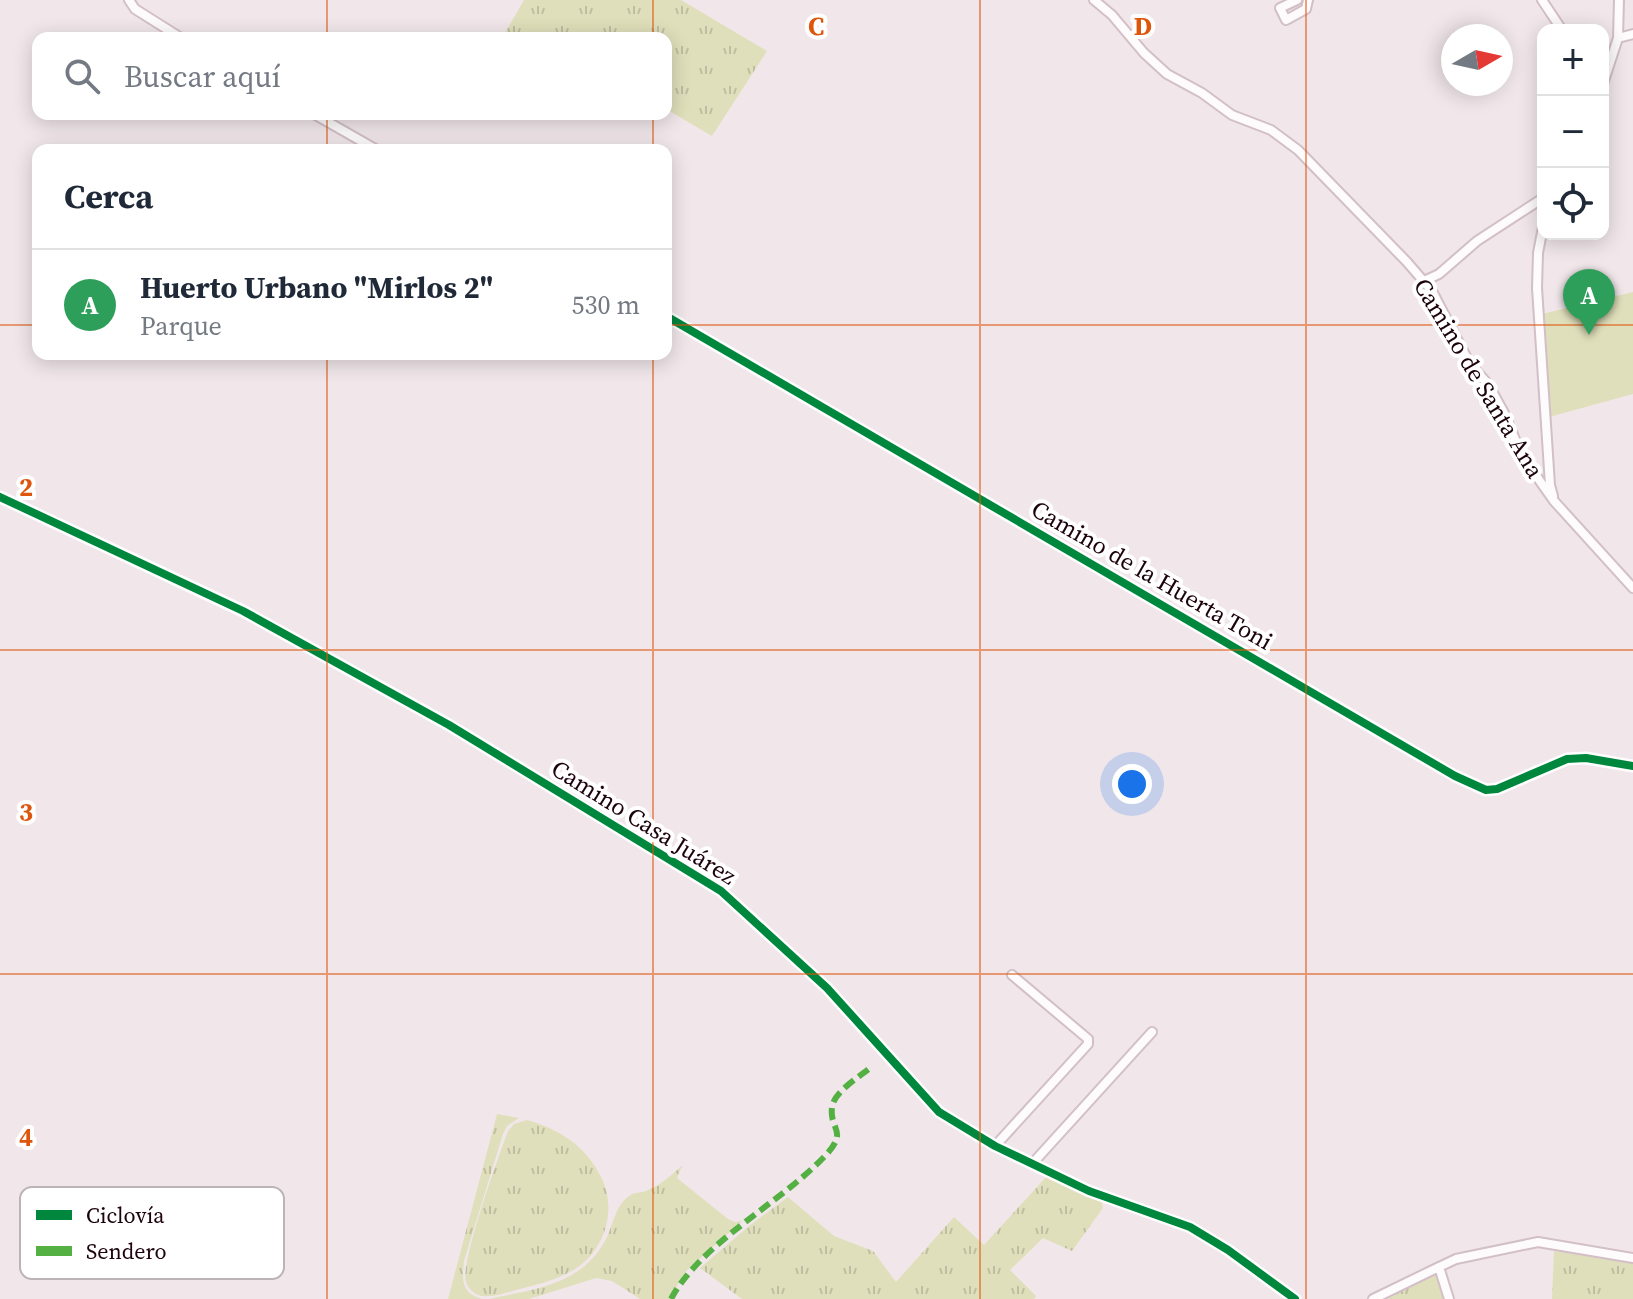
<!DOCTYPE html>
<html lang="es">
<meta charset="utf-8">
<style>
:root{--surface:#fff;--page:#f6f6f7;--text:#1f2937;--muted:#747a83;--line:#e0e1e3;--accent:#d93025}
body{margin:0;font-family:"Source Serif 4",serif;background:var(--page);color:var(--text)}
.controls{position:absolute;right:24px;top:24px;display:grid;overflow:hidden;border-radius:16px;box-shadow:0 4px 20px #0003}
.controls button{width:72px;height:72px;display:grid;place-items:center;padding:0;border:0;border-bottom:2px solid var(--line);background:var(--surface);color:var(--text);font:40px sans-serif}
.compass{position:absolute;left:1441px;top:24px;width:72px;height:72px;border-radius:50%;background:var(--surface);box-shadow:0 4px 20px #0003;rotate:81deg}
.you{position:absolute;left:1132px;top:784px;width:28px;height:28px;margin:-20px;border:6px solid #fff;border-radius:50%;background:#1a73e8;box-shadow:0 0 0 12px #1a73e833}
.badge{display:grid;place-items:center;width:52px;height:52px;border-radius:50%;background:var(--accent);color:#fff;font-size:26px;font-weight:700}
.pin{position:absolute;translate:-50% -66px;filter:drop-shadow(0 2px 4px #0008)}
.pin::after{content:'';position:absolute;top:42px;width:28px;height:24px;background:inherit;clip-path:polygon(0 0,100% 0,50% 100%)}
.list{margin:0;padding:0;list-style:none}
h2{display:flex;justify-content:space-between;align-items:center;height:104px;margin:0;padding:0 32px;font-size:34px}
h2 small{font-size:26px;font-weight:400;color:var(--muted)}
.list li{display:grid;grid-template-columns:52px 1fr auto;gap:24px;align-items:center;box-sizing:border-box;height:112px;padding:0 32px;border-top:2px solid var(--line)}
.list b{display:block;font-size:30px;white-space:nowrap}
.list p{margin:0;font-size:26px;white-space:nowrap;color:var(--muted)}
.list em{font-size:26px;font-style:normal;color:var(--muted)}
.icon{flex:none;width:44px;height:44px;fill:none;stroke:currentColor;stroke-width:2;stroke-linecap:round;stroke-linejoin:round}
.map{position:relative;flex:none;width:1633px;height:1299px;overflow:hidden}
.search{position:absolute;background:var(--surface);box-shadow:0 4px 20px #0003;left:32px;top:32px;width:640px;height:88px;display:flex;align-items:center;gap:20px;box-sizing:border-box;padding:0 28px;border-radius:16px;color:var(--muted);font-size:30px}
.panel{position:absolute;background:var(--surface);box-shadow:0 4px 20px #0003;left:32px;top:144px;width:640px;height:216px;border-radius:16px}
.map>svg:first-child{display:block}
.grass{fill:url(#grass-tufts)}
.garden{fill:#dfdfbb}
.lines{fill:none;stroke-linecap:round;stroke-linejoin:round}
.minor-casing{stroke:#d3bfc7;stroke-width:12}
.minor{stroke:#fdfbfc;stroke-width:8}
.quiet{stroke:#55b044;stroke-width:6;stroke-dasharray:12 6;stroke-linecap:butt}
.cycleway-casing{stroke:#fff;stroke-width:13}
.cycleway{stroke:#00873e;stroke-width:8}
.grid{fill:none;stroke:#de550c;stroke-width:2;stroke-opacity:0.55}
.labels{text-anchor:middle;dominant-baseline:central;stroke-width:8;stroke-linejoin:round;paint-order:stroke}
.street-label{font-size:24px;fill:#1c020d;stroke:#fff}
.key{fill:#fff;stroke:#bbb3b6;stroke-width:2}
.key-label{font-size:22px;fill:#1c020d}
.grid-label{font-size:26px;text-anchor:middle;font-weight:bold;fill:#de550c;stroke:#fff;stroke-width:8;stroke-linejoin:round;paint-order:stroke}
</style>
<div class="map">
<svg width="1633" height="1299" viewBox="0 0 1633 1299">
<defs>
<pattern id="grass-tufts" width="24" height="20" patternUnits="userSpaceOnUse" patternTransform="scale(2)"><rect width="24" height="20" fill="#dfdfbb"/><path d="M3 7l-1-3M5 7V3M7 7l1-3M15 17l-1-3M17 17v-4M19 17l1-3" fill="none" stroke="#bfbea0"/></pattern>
</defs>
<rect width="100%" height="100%" fill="#f1e7ea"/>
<!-- grass -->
<path class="grass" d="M524 0H681L767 51 712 136 666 109V38H502Z
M497 1114 519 1118 507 1126 503 1134 464 1261C462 1280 461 1293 482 1299H448Z
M527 1120C559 1129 586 1146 601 1177 619 1212 603 1257 566 1274 552 1281 535 1285 520 1289 508 1292 491 1299 478 1295 473 1293 468 1288 466 1282 460 1263 499 1155 508 1131L514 1124Z
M682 1166 677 1178 728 1219 735 1222 742 1221 686 1271 669 1299H640L612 1281 596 1278 529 1299H489C535 1289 582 1285 606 1239 613 1226 615 1206 629 1196 634 1192 640 1193 646 1191 660 1186 671 1175 682 1166Z
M1047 1176 1101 1201 1103 1208 1072 1251 1043 1238 1010 1270 1036 1296 1034 1299H742L700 1268 749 1226 788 1197 834 1236 873 1251 896 1282 954 1217 984 1245Z
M1554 1251 1633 1261V1299H1552Z
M1431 1275H1436L1446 1299H1381Z"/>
<!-- garden -->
<path class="garden" d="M1633 292V394L1549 417 1547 357 1542 314Z"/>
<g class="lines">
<defs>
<path id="minor" d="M129 0 135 9 181 38
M1094 0 1112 15 1144 53 1167 74 1202 93 1232 115 1271 130 1298 150 1407 262 1432 291 1470 364 1488 384 1504 413 1517 444 1537 477 1554 501 1633 588
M1297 0 1280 8 1286 20 1306 9 1308 0
M1542 0 1562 30
M1618 38 1619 0
M1603 84 1618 38 1633 34
M314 114 377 150
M1543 227 1538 253 1537 288 1550 485 1553 496
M1424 281 1439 274 1477 241 1543 198
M666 316 1455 776 1486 790 1497 789 1567 759 1586 758 1633 766
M0 497 243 611 449 725 721 891 827 988 939 1112 995 1146 1089 1191 1190 1227 1228 1250 1295 1299
M995 1146 1088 1044V1039L1012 975
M1032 1164 1152 1032
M1439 1267 1456 1259 1538 1242 1633 1258
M1373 1299 1439 1267 1449 1299"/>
</defs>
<!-- minor casing -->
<use href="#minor" class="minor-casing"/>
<!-- minor -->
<use href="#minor" class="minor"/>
<!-- quiet -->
<path class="quiet" d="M671 1299C701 1243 779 1204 824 1157 850 1130 829 1131 832 1107 834 1092 859 1077 870 1068"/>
<defs>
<path id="cycleway" d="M666 316 1455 776 1486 790 1497 789 1567 759 1586 758 1633 766
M0 497 243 611 449 725 721 891 827 988 939 1112 995 1146 1089 1191 1190 1227 1228 1250 1295 1299"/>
</defs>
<!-- cycleway casing -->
<use href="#cycleway" class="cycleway-casing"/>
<!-- cycleway -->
<use href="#cycleway" class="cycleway"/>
</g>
<!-- grid -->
<path class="grid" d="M327 0V38M653 0V38M980 0V1299M1306 0V1299M327 114V150M653 114V150M0 325H38M666 325H1633M327 354V1299M653 354V1299M0 650H1633M0 974H1633"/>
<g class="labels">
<!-- street labels -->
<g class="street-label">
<text transform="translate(1479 378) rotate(59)">Camino de Santa Ana</text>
<text transform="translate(1152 575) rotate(30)">Camino de la Huerta Toni</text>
<text transform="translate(644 822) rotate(32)">Camino Casa Juárez</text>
</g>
</g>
<!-- legend -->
<rect x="20" y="1187" width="264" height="92" rx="12" class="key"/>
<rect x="36" y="1210" width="36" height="10" fill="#00873e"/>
<rect x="36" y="1246" width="36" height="10" fill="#55b044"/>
<g class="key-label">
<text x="86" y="1223">Ciclovía</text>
<text x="86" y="1259">Sendero</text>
</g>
<g class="grid-label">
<text x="816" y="35">C</text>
<text x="1143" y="35">D</text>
<text x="26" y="496">2</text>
<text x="26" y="821">3</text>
<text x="26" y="1146">4</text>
</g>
</svg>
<div class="controls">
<button>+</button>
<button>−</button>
<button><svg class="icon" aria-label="locate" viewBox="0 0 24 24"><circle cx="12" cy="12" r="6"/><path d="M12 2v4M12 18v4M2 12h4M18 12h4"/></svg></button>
</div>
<svg class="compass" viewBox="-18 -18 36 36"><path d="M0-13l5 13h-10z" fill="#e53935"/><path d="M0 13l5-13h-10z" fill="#747a83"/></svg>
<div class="you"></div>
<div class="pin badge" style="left:1589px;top:335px;background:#2e9e5b">A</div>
<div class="search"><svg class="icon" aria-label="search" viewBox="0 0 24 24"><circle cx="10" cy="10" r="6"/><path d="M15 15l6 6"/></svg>Buscar aquí</div>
<section class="panel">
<h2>Cerca<small></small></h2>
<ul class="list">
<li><span class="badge" style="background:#2e9e5b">A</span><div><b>Huerto Urbano &quot;Mirlos 2&quot;</b><p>Parque</p></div><em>530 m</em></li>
</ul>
</section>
</div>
